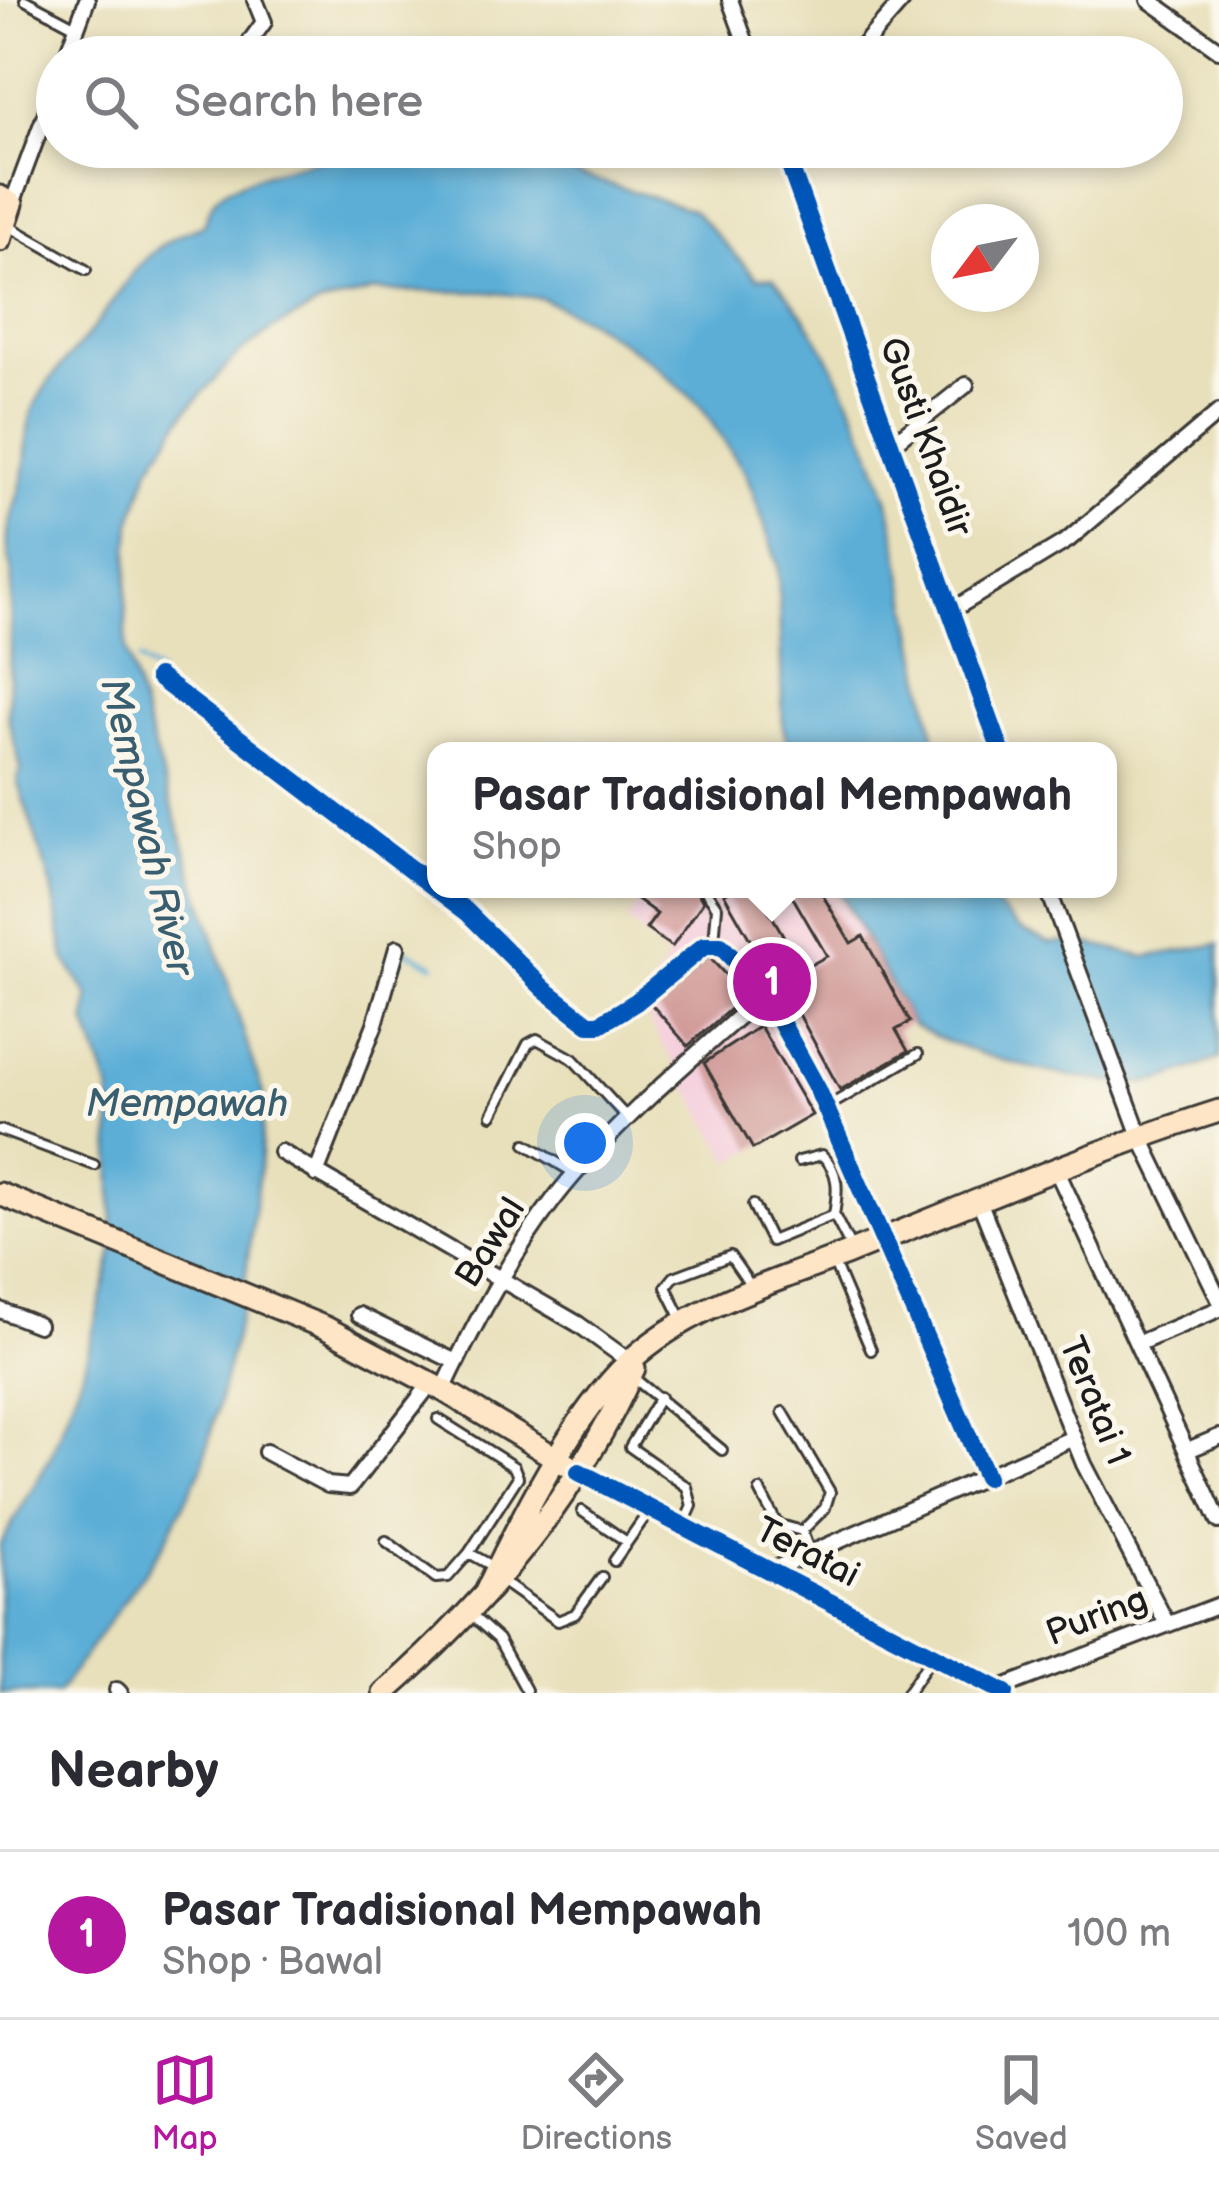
<!DOCTYPE html>
<meta charset="utf-8">
<style>
:root{--surface:#fff;--page:#f7f7f7;--text:#2b2b33;--muted:#7c7c81;--line:#e1e1e2;--accent:#b5179e}
body{margin:0;font-family:"Balsamiq Sans",sans-serif;background:var(--page);color:var(--text)}
.compass{position:absolute;left:931px;top:204px;width:108px;height:108px;border-radius:50%;background:var(--surface);box-shadow:0 6px 18px #0003;rotate:238deg}
.you{position:absolute;left:585px;top:1143px;width:42px;height:42px;margin:-30px;border:9px solid #fff;border-radius:50%;background:#1a73e8;box-shadow:0 0 0 18px #1a73e833}
.badge{display:grid;place-items:center;width:78px;height:78px;border-radius:50%;background:var(--accent);color:#fff;font-size:39px;font-weight:700}
.pin{position:absolute;translate:-50% -50%;border:6px solid #fff;box-shadow:0 3px 12px #0006}
.popup{position:absolute;left:427px;top:742px;width:690px;height:156px;box-sizing:border-box;display:grid;place-content:center;border-radius:24px;background:var(--surface);filter:drop-shadow(0 3px 9px #0005);font-size:39px;white-space:nowrap;color:var(--muted)}
.popup b{font-size:45px;color:var(--text)}
.popup::after{content:'';position:absolute;left:50%;top:100%;margin-left:-24px;border:24px solid transparent;border-top-color:var(--surface)}
.list{margin:0;padding:0;list-style:none}
h2{display:flex;justify-content:space-between;align-items:center;height:156px;margin:0;padding:0 48px;font-size:51px}
h2 small{font-size:39px;font-weight:400;color:var(--muted)}
.list li{display:grid;grid-template-columns:78px 1fr auto;gap:36px;align-items:center;box-sizing:border-box;height:168px;padding:0 48px;border-top:3px solid var(--line)}
.list b{display:block;font-size:45px;white-space:nowrap}
.list p{margin:0;font-size:39px;white-space:nowrap;color:var(--muted)}
.list em{font-size:39px;font-style:normal;color:var(--muted)}
.icon{flex:none;width:66px;height:66px;fill:none;stroke:currentColor;stroke-width:2;stroke-linecap:round;stroke-linejoin:round}
.map{position:relative;flex:none;width:1219px;height:1693px;overflow:hidden}
.search{position:absolute;background:var(--surface);box-shadow:0 6px 18px #0003;left:36px;right:36px;top:36px;height:132px;display:flex;align-items:center;gap:30px;box-sizing:border-box;padding:0 42px;border-radius:66px;color:var(--muted);font-size:45px}
.sheet{height:324px;background:var(--surface)}
nav{display:flex;justify-content:space-around;align-items:center;box-sizing:border-box;height:168px;border-top:3px solid var(--line);background:var(--surface);font-size:33px;color:var(--muted)}
nav a{display:grid;justify-items:center;gap:6px}
nav .on{color:var(--accent)}
.map>svg:first-child{display:block}
.built{fill:#f4cfdd}
.water{fill:#5caed7;stroke:#3c657a;stroke-width:3}
.lines{fill:none;stroke-linecap:round;stroke-linejoin:round}
.stream{stroke:#5caed7;stroke-width:4.5}
.building{fill:#ce9493}
.service-casing{stroke:#3b3934;stroke-width:14}
.minor-casing{stroke:#3b3934;stroke-width:20}
.secondary-casing{stroke:#3b3934;stroke-width:27}
.service{stroke:#fff;stroke-width:8}
.minor{stroke:#fff;stroke-width:14}
.secondary{stroke:#fde5c5;stroke-width:21}
.cycleway-casing{stroke:#fbf7ec;stroke-width:26}
.cycleway{stroke:#0057b8;stroke-width:18}
.labels{text-anchor:middle;dominant-baseline:central;stroke-width:10;stroke-linejoin:round;paint-order:stroke}
.street-label{font-size:36px;fill:#1c1c1c;stroke:#fbf7ec}
.water-label{font-size:39px;font-style:italic;fill:#395e70;stroke:#fbf7ec}
</style>
<div class="map">
<svg width="1219" height="1693" viewBox="0 0 1219 1693">
<rect width="100%" height="100%" fill="#fbf7ec"/>
<filter id="ink" filterUnits="userSpaceOnUse"><feTurbulence type="fractalNoise" baseFrequency=".00833" numOctaves="2"/><feDisplacementMap in="SourceGraphic" scale="24" xChannelSelector="R" yChannelSelector="G"/><feConvolveMatrix kernelMatrix="1 2 1 2 8 2 1 2 1" color-interpolation-filters="sRGB"/></filter>
<filter id="wash" filterUnits="userSpaceOnUse"><feTurbulence type="fractalNoise" baseFrequency=".004" numOctaves="4" result="noise"/><feDisplacementMap in="SourceGraphic" scale="48" xChannelSelector="R" yChannelSelector="G"/><feGaussianBlur stdDeviation="2.7" result="paint"/><feColorMatrix in="noise" values="0 0 0 0 0 0 0 0 0 0 0 0 0 0 0 0 0 1.4 0 .05"/><feComposite in="paint" operator="in"/></filter>
<g filter="url(#wash)">
<rect width="100%" height="100%" fill="#e8e0bb"/>
<!-- built -->
<path class="built" d="M646 889H835L911 1023 898 1031 910 1054 814 1118 731 1162 641 1007 668 957 627 921Z"/>
<!-- water -->
<path class="water" d="M391 147 460 150 568 171 693 210 757 278H773C827 335 864 427 889 501L937 751H791L783 728 778 566 762 518 746 474 699 404 649 360 588 320 540 298 487 292 375 291 319 305 271 330 236 356 187 410 149 469 131 523 126 604V649L152 743 263 1094 261 1155 241 1312 202 1468 162 1547 58 1693H0V1545L50 1458 83 1371 113 1251 110 1090 86 1022 89 997 65 959 52 887 17 780 21 769 8 717 12 569C0 533 15 512 23 476 28 455 25 432 32 412 43 383 67 360 86 337 128 287 134 249 204 225 207 217 210 206 215 199 236 173 356 152 391 147Z
M838 889H979L1020 929 1050 943 1081 942 1145 957 1219 944V1059C1198 1065 1178 1076 1157 1081 1104 1092 957 1054 912 1024Z"/>
<g class="lines">
<!-- stream -->
<path class="stream" d="M139 660 159 675
M399 963 404 949 434 965"/>
</g>
<g id="blocks">
<!-- building -->
<path class="building" d="M623 889H696L703 902 672 947 646 929 657 914Z
M733 889H756L783 935 756 950 724 894Z
M788 889H819L851 943 863 936 910 1022 896 1030 908 1051 840 1090 781 981 827 956Z
M709 957 745 996 688 1046 651 1004Z
M760 1026 812 1115 753 1149 704 1063Z"/>
</g>
</g>
<g filter="url(#ink)">
<use href="#blocks" fill-opacity="0" stroke="#3b3934" stroke-width="3"/>
<g class="lines">
<defs>
<path id="service" d="M25 0 76 27
M7 225 86 270
M704 889 717 907 714 942
M827 1107 918 1054
M492 1115 528 1044 537 1039 573 1059 628 1119
M0 1130 94 1165
M526 1144 576 1174
M799 1161 822 1155C840 1172 838 1191 834 1215
M753 1205 771 1241 834 1215 852 1250
M833 1261 871 1350
M683 1321 666 1287 674 1277 730 1256 753 1289
M635 1379 722 1450
M660 1397 630 1447 687 1487 692 1506 683 1526
M783 1412 830 1492 825 1508 802 1531 810 1553
M438 1419 514 1467 518 1477 469 1553
M760 1491 777 1524 802 1531
M582 1511 627 1542
M386 1541 436 1578 448 1577 469 1553 496 1568
M614 1561 649 1511
M500 1580 558 1621 575 1614 602 1577
M469 1613 498 1639 526 1690
M907 1693 933 1655"/>
<path id="minor" d="M730 0 751 57
M1149 0 1219 50
M66 57 87 0
M249 57 251 40 264 22 255 0
M853 57 903 0
M783 147 1001 751
M12 204 57 83
M893 443 966 385
M952 610 1068 540 1219 412
M158 677 467 912 544 989 589 1024H600L636 1002 704 946H721L765 993 818 1090 986 1477
M1048 889 1140 1136 1219 1299
M281 1152 578 1324 636 1366
M1056 1169 1219 1521
M316 1174 375 1024 397 948
M978 1198 1084 1464 1166 1622
M0 1310 38 1325
M359 1315 456 1362
M1139 1343 1219 1309
M443 1390C474 1324 510 1257 554 1199 614 1122 694 1058 765 993
M1188 1450 1219 1437
M266 1452 328 1485 350 1487 431 1383
M579 1472 1005 1693
M772 1570 1073 1438
M998 1689 1219 1605
M117 1690 120 1693"/>
<path id="secondary" d="M0 197 12 204 0 240
M0 1194 326 1328 443 1390 579 1472
M485 1594C520 1520 571 1417 630 1361 690 1305 776 1282 851 1252 973 1203 1093 1151 1219 1111
M384 1693C488 1602 578 1495 634 1368"/>
</defs>
<!-- service casing -->
<use href="#service" class="service-casing"/>
<!-- minor casing -->
<use href="#minor" class="minor-casing"/>
<!-- secondary casing -->
<use href="#secondary" class="secondary-casing"/>
<!-- service -->
<use href="#service" class="service"/>
<!-- minor -->
<use href="#minor" class="minor"/>
<!-- secondary -->
<use href="#secondary" class="secondary"/>
<defs>
<path id="cycleway" d="M783 147 1001 751
M158 677 467 912 544 989 589 1024H600L636 1002 704 946H721L765 993 818 1090 986 1477
M579 1472 1005 1693"/>
</defs>
<!-- cycleway casing -->
<use href="#cycleway" class="cycleway-casing"/>
<!-- cycleway -->
<use href="#cycleway" class="cycleway"/>
</g>
</g>
<g class="labels">
<!-- street labels -->
<g class="street-label">
<text transform="translate(925 437) rotate(70)">Gusti Khaidir</text>
<text transform="translate(491 1243) rotate(-58)">Bawal</text>
<text transform="translate(1094 1401) rotate(68)">Teratai 1</text>
<text transform="translate(807 1553) rotate(27)">Teratai</text>
<text transform="translate(1097 1617) rotate(-21)">Puring</text>
</g>
<!-- water labels -->
<g class="water-label">
<text transform="translate(146 827) rotate(77)">Mempawah River</text>
<text x="187" y="1104">Mempawah</text>
</g>
</g>
</svg>
<svg class="compass" viewBox="-18 -18 36 36"><path d="M0-13l5 13h-10z" fill="#e53935"/><path d="M0 13l5-13h-10z" fill="#7c7c81"/></svg>
<div class="you"></div>
<div class="pin badge" style="left:772px;top:982px">1</div>
<div class="popup"><b>Pasar Tradisional Mempawah</b>Shop</div>
<div class="search"><svg class="icon" aria-label="search" viewBox="0 0 24 24"><circle cx="10" cy="10" r="6"/><path d="M15 15l6 6"/></svg>Search here</div>
</div>
<section class="sheet">
<h2>Nearby<small></small></h2>
<ul class="list">
<li><span class="badge">1</span><div><b>Pasar Tradisional Mempawah</b><p>Shop · Bawal</p></div><em>100 m</em></li>
</ul>
</section>
<nav>
<a class="on"><svg class="icon" aria-label="map" viewBox="0 0 24 24"><path d="M3 6l6-2 6 2 6-2v14l-6 2-6-2-6 2zM9 4v14M15 6v14"/></svg>Map</a>
<a><svg class="icon" aria-label="directions" viewBox="0 0 24 24"><path d="M12 3l9 9-9 9-9-9zM9 14v-3h6M13 9l2 2-2 2"/></svg>Directions</a>
<a><svg class="icon" aria-label="saved" viewBox="0 0 24 24"><path d="M7 4h10v16l-5-4-5 4z"/></svg>Saved</a>
</nav>
